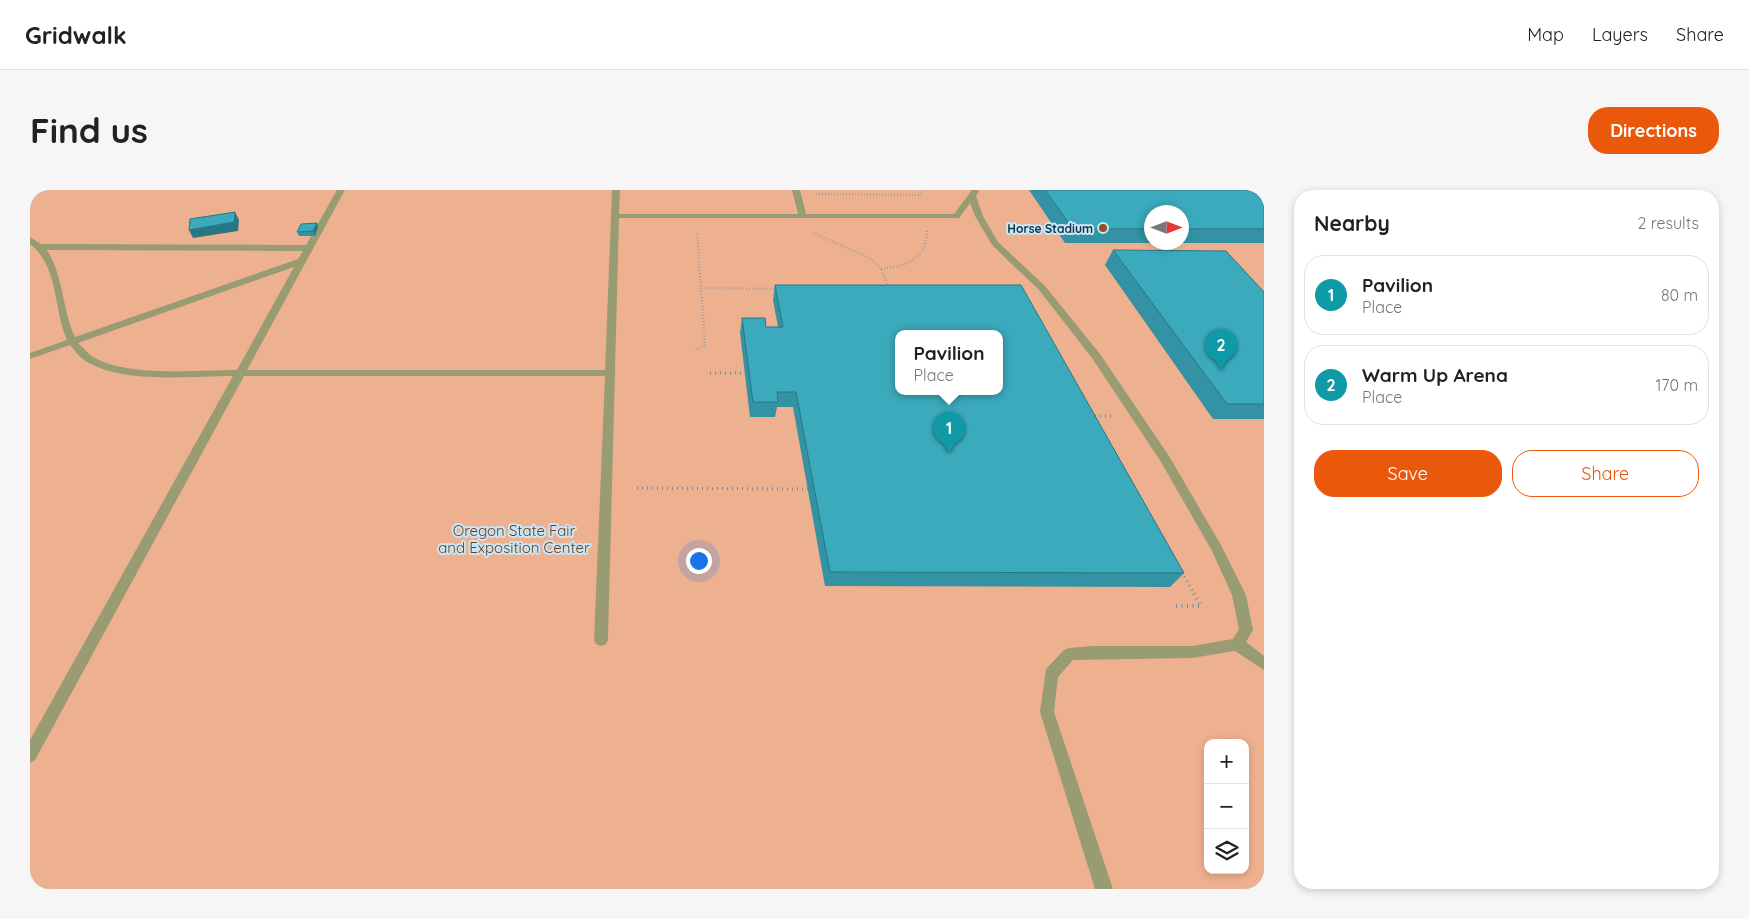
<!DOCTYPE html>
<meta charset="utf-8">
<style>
:root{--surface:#fff;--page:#f6f6f6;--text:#222;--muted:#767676;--line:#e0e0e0;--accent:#ea580c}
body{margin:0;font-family:Quicksand,sans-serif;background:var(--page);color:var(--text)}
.controls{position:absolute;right:15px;bottom:15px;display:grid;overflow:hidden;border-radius:10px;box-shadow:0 2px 8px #0003}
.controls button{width:45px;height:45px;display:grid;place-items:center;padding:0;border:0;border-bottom:1px solid var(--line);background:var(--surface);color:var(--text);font:25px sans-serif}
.compass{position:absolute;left:1114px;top:15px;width:45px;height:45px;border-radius:50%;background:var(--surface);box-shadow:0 2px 8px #0003;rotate:90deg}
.you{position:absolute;left:668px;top:370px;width:18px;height:18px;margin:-12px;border:4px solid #fff;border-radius:50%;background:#1a73e8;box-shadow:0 0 0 8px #1a73e833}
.badge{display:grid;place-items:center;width:32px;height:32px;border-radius:50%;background:var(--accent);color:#fff;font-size:16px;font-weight:700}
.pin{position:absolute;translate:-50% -41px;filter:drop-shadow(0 1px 2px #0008)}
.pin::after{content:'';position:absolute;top:26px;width:18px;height:15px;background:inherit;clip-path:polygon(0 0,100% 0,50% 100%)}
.popup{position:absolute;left:865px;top:140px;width:108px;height:65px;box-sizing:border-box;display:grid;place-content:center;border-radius:10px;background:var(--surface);filter:drop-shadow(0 1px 4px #0005);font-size:16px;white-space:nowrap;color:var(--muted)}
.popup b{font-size:19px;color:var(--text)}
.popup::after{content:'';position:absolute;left:50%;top:100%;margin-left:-10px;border:10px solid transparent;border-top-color:var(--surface)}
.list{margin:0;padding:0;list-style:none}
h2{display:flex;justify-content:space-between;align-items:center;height:65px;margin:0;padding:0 20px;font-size:21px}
h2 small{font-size:16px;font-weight:400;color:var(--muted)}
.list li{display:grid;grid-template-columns:32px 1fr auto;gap:15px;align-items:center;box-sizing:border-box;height:80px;margin:0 10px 10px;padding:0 10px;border:1px solid var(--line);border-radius:20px}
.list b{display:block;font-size:19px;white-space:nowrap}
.list p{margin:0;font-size:16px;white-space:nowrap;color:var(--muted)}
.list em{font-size:16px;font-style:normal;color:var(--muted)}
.actions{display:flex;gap:10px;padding:15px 20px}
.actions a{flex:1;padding:11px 0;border:1px solid var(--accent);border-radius:20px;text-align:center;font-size:18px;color:var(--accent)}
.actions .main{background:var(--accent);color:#fff}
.icon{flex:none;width:28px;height:28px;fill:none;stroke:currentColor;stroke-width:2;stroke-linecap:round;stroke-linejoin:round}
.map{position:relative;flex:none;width:1234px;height:699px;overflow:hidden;border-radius:20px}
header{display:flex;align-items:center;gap:30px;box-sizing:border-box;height:70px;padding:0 25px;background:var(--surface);border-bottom:1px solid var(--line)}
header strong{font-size:24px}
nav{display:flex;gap:28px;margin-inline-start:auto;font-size:18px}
.intro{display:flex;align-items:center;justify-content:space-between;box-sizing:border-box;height:120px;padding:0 30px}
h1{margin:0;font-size:35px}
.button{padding:12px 22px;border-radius:20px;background:var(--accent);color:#fff;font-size:18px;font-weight:700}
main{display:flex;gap:30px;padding:0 30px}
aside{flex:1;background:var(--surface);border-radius:20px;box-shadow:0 2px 8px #0003}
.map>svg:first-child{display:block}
.green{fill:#eeb18f;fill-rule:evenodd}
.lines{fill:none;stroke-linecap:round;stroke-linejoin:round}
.path-far2{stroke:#6691a7;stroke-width:2.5;stroke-dasharray:0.5 2.5;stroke-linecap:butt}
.path-far1{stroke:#6691a7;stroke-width:3;stroke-dasharray:1 4;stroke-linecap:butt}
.path{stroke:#6691a7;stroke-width:4;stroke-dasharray:1 4.5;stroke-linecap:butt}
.minor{fill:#999c72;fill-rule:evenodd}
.major{fill:#696b09;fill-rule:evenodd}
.wall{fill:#3392a3;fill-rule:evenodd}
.shaded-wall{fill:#297784}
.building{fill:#3baabd;stroke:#297784;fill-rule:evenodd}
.poi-dot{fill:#934f22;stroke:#c7e6f7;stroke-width:2}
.labels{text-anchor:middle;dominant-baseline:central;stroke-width:4;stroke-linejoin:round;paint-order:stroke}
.far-poi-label{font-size:12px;font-weight:bold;fill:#0e3344;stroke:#c7e6f7;text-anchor:end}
.park-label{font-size:15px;fill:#733a12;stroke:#c7e6f7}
</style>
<header>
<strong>Gridwalk</strong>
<nav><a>Map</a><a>Layers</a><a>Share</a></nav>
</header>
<div class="intro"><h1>Find us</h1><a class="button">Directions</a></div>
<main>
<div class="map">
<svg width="1234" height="699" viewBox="0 0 1234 699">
<rect width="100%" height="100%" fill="#acdcf5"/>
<!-- green -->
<path class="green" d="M0 0H1234V699H0ZM1122 22H1152V52H1122ZM869 144H969V202H869ZM1178 553H1215V680H1178Z"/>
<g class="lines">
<!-- path-far2 -->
<path class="path-far2" d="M786 4 888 5 893 0
M783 43 840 68 851 79 859 98
M851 79C876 76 896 70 897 41
M671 98 748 99
M666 159 675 155 667 42"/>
<!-- path-far1 -->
<path class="path-far1" d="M680 183H715
M1065 226H1085
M607 298 778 299
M1152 382 1163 402"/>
<!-- path -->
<path class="path" d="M1146 416H1171L1162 400"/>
<!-- minor -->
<path class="minor" d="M307 0H315L217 180H575L582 0H590L589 24H768L762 0H770L776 24H924L942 0H948L949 2 946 6 953 26 968 52 1015 96 1070 164 1139 266 1191 355 1216 405 1223 440 1216 452 1234 466V480L1205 461 1162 468 1043 470 1028 487 1024 522 1083 699H1065L1010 522 1016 479 1034 460 1039 458 1063 456H1162L1203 449 1209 439 1202 405 1182 361 1131 272 1062 168 1009 100 962 55 945 26 940 13 929 28H589L578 450 576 454 571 456 566 454 564 450 575 186H214L5 570 0 573V550L203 186C160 186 95 194 57 172 50 168 45 161 40 155L0 169V163L37 150C23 118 29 77 0 54V47L11 54 276 55ZM17 60 273 61 268 69 45 147C32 119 34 87 17 60ZM264 77 207 180C167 180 100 187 65 168 58 164 54 158 48 153Z"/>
<!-- major -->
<path class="major" d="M0 0H5L0 3Z"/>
</g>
<!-- wall -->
<path class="wall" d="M999 0H1234V53H1035ZM1122 22H1152V52H1122Z
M287 33 288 37 285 46H269L267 42Z
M1083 60 1234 102V229H1183L1075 75Z
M745 95 1154 383 1140 397 795 396 763 217H747L745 227H720L710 143 712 128 736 137H748L743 110Z"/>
<!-- shaded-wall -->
<path class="shaded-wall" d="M205 22 209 30 208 41 163 48 159 40Z
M287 33 288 37 285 46 283 41Z"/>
<!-- building -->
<path class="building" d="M1015 0H1234V39H1152V22H1122V39H1043Z
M205 22 204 32 159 40 160 29Z
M287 33 283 41 267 42 271 34Z
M1083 60 1196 61 1234 102V214H1197Z
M745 95H991L1154 383 800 382 766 202H747L748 212H723L712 128H735L736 137H753ZM869 144H969V202H869Z"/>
<!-- markers -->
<circle class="poi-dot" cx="1073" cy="38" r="5"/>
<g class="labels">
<!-- far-poi labels -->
<g class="far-poi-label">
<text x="1063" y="38">Horse Stadium</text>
</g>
<!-- park labels -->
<g class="park-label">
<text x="484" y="340">Oregon State Fair<tspan x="484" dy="17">and Exposition Center</tspan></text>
</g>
</g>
</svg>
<div class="controls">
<button>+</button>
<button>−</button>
<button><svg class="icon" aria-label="layers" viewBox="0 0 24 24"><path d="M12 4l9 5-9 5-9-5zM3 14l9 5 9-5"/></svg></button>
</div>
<svg class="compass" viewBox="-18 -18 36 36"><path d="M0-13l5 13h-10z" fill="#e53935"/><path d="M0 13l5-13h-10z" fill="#767676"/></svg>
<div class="you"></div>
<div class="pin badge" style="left:919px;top:263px;background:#0f9aa8">1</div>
<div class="popup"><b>Pavilion</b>Place</div>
<div class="pin badge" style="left:1191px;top:180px;background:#0f9aa8">2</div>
</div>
<aside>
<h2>Nearby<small>2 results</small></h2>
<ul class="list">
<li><span class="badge" style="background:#0f9aa8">1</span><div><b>Pavilion</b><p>Place</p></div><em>80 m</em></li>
<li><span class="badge" style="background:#0f9aa8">2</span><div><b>Warm Up Arena</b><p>Place</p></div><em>170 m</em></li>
</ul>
<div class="actions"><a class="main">Save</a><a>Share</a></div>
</aside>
</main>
